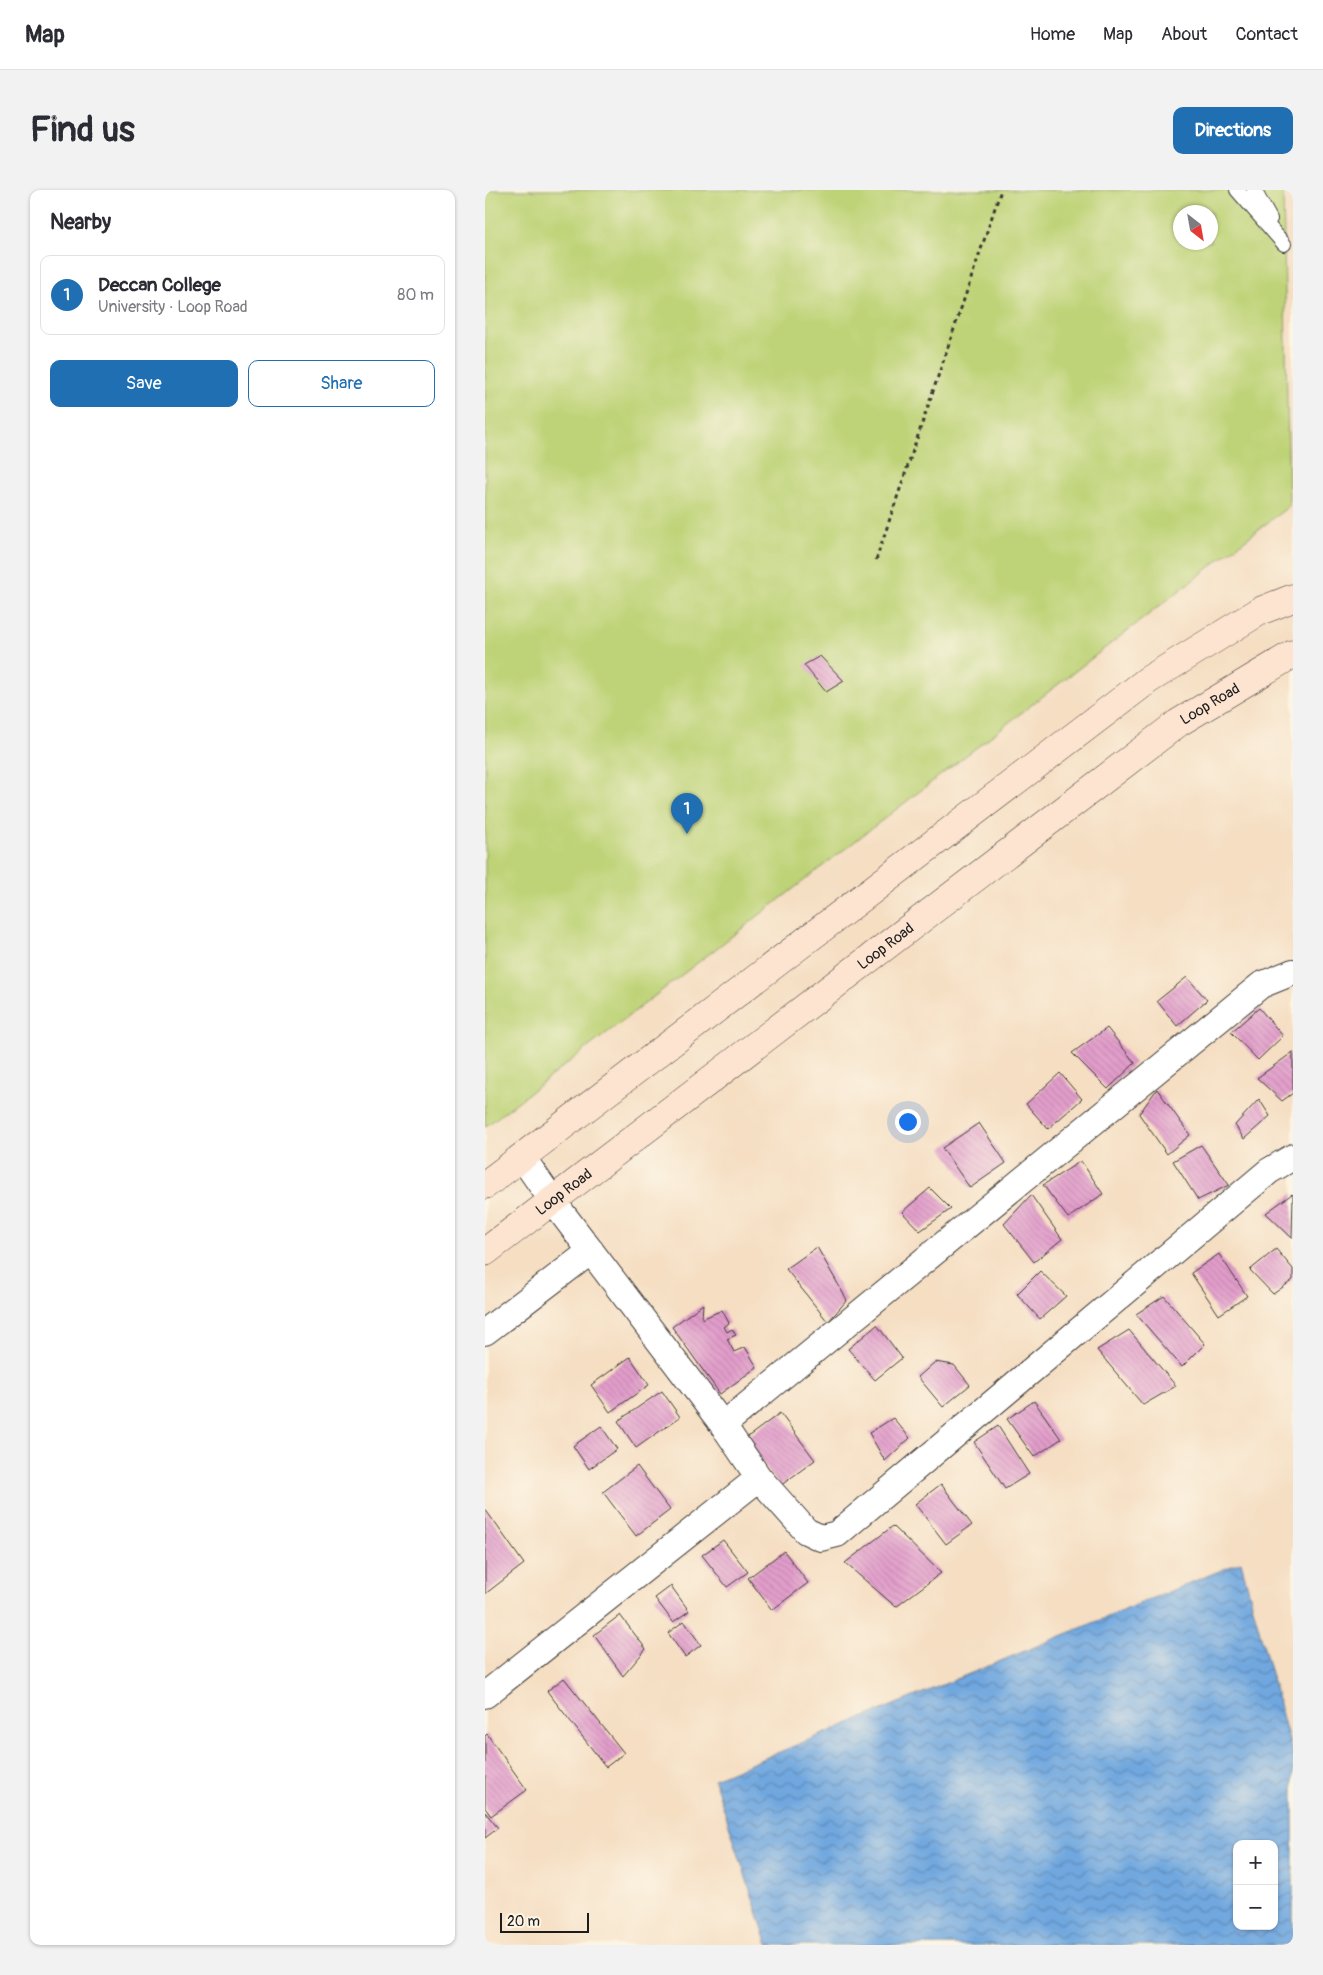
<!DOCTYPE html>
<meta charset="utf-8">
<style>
:root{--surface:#fff;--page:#f2f2f3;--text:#2b2b33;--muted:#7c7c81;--line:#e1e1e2;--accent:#1f6fb2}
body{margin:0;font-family:Pangolin,sans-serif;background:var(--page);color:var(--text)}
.controls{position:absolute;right:15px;bottom:15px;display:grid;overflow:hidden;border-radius:10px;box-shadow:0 1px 4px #0004}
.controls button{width:45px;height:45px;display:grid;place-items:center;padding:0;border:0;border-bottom:1px solid var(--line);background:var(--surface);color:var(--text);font:25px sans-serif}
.compass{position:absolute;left:688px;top:15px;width:45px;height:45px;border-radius:50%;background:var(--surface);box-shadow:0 1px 4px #0004;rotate:149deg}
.scale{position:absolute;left:15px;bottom:12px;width:89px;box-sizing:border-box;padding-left:5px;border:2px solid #1c1c1c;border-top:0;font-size:14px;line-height:18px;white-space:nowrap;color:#1c1c1c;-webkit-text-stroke:4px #fcf5e5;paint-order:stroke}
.you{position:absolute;left:422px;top:931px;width:18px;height:18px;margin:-12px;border:4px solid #fff;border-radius:50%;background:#1a73e8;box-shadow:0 0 0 8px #1a73e833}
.badge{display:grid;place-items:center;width:32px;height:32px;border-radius:50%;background:var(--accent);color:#fff;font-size:16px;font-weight:700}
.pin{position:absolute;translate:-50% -41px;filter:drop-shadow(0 1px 2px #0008)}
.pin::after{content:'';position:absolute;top:26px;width:18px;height:15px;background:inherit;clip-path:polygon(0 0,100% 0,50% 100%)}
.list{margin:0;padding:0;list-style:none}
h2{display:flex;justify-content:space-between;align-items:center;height:65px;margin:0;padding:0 20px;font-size:21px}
h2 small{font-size:16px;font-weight:400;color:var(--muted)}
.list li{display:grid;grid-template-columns:32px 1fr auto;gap:15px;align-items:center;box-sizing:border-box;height:80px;margin:0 10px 10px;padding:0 10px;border:1px solid var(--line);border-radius:10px}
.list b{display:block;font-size:19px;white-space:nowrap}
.list p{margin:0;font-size:16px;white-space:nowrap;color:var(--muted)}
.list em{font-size:16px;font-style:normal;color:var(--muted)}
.actions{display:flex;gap:10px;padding:15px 20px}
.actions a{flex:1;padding:11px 0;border:1px solid var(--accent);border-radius:10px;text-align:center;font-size:18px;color:var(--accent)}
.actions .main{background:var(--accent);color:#fff}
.map{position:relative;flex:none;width:808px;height:1755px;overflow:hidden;border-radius:10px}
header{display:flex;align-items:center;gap:30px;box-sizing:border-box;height:70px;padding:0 25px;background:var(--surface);border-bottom:1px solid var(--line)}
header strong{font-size:24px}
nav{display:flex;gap:28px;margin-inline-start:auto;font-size:18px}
.intro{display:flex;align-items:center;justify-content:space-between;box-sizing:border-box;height:120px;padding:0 30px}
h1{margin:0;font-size:35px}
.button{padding:12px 22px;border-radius:10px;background:var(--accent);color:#fff;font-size:18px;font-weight:700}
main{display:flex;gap:30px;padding:0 30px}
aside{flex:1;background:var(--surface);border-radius:10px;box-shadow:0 1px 4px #0004}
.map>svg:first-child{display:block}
.grass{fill:#bed377;stroke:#6d784a;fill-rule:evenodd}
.water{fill:url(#water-waves);stroke:#46627e;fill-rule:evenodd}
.building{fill:url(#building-back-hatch)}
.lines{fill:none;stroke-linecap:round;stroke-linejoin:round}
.service-casing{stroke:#3d3935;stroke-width:16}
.minor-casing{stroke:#3d3935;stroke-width:28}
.secondary-casing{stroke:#3d3935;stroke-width:29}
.path{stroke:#3d3935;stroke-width:3;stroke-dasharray:4 4;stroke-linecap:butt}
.service{stroke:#fff;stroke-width:14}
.minor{stroke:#fff;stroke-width:26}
.secondary{stroke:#fde4d1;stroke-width:28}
.labels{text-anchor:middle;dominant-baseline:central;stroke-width:4;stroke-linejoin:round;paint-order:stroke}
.street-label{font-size:15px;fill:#1c1c1c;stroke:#fcf5e5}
</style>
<header>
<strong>Map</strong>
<nav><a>Home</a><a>Map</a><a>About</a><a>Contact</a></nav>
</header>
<div class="intro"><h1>Find us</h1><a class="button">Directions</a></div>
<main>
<aside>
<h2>Nearby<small></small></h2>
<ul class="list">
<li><span class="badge">1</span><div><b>Deccan College</b><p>University · Loop Road</p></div><em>80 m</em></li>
</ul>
<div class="actions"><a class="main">Save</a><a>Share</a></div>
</aside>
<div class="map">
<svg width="808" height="1755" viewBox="0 0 808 1755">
<defs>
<pattern id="water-waves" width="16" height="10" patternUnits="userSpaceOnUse" patternTransform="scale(1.25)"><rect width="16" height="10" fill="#70a7df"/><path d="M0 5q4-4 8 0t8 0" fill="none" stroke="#5b87b4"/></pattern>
<pattern id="building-back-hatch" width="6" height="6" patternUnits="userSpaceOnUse" patternTransform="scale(1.25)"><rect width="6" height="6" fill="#e29dcb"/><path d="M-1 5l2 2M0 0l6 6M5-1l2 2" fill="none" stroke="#c187ae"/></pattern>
</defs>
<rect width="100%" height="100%" fill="#fcf5e5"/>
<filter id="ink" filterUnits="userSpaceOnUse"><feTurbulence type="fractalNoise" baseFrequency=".02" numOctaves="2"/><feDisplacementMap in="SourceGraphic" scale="10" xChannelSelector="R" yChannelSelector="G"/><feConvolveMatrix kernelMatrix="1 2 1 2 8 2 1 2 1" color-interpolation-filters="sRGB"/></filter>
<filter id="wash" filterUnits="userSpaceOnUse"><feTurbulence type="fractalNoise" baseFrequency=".0096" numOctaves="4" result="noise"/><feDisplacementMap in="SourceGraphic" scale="20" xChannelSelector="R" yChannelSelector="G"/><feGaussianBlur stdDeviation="1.12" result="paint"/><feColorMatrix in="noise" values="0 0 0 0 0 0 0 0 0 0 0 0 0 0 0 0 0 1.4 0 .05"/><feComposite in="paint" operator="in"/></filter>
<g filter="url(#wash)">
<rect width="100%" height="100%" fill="#f5dec2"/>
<!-- grass -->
<path class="grass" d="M0 0H798L804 316 0 937ZM696 22H726V52H696Z"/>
<!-- water -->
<path class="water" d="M756 1372 808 1566V1755H283L229 1589ZM752 1654H789V1736H752Z"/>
<g id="blocks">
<!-- building -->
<path class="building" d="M335 466 359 491 341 502 319 475Z
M702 787 722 810 692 836 672 811Z
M774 818 798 846 773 870 746 842Z
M622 838 650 873 623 899 587 863Z
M808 862V903L797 911 772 888Z
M575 883 597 909 563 939 541 914Z
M672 899 705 945 682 964 654 924Z
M774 909 785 926 759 949 750 935Z
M494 933 521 973 485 998 457 958Z
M716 955 744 995 713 1010 688 971Z
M596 971 618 1004 583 1028 558 995Z
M445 998 466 1019 435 1041 417 1022Z
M807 1004 808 1005 807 1048 781 1023Z
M546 1005 577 1049 549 1072 519 1034Z
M332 1057 362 1110 343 1132 301 1079Z
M791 1059 808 1079V1090L788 1104 765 1080Z
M734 1064 762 1106 734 1125 706 1083Z
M555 1081 581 1106 555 1129 532 1104Z
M679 1106 720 1154 697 1177 651 1124Z
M218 1114 217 1129 237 1120 244 1133 239 1137 242 1142 247 1139 251 1145 242 1149 249 1162 260 1157 272 1177 235 1204 187 1137Z
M392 1135 417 1168 390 1190 363 1159Z
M644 1140 691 1196 658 1215 612 1160Z
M145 1167 164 1195 125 1222 106 1195Z
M450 1172 469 1175 485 1195 458 1217 433 1187Z
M177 1201 195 1227 151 1258 133 1231Z
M549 1211 576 1249 549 1267 522 1229Z
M295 1223 330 1270 295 1296 260 1249Z
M408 1228 425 1248 400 1271 384 1243Z
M116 1236 132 1259 104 1279 88 1256Z
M513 1236 544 1284 520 1299 489 1252Z
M152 1276 185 1320 151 1346 118 1302Z
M456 1294 487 1335 461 1354 430 1314Z
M0 1319 39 1374 0 1404Z
M408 1336 456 1383 411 1417 360 1373Z
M238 1350 263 1382 242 1397 217 1365Z
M299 1361 323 1393 287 1420 263 1388Z
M186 1396 204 1421 188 1432 170 1408Z
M135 1425 161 1459 138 1486 109 1445Z
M199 1431 216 1455 200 1467 183 1443Z
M79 1488 139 1563 121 1577 62 1501Z
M2 1544 42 1600 6 1626 0 1618V1546Z
M0 1622 13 1638 0 1648Z"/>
</g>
</g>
<g filter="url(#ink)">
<use href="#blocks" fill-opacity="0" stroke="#3d3935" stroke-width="1"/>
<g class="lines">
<defs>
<path id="service" d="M752 0 799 54
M769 0 785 29"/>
<path id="minor" d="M37 967 67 1010 238 1235 274 1288 321 1341 336 1348 352 1344 784 981 808 967
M0 1142 106 1061
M238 1235 776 795 808 782
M0 1505 274 1288"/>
<g id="secondary">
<path d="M0 995 663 490 775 421 808 408"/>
<path id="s1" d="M0 1062 693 533 808 464"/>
</g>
</defs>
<!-- service casing -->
<use href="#service" class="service-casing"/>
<!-- minor casing -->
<use href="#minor" class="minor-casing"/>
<!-- secondary casing -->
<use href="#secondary" class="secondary-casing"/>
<!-- path -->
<path class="path" d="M391 370 516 0"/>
<!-- service -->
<use href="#service" class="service"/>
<!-- minor -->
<use href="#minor" class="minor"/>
<!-- secondary -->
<use href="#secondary" class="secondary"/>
</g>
</g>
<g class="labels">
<!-- street labels -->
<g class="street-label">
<text stroke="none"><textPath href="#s1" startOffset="909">Loop Road</textPath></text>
<text stroke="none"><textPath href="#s1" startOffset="504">Loop Road</textPath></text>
<text stroke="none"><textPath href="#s1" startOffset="99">Loop Road</textPath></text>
</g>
</g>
</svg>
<div class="controls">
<button>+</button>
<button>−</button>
</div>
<svg class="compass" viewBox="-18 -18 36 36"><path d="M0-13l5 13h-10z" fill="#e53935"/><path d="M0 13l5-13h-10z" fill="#7c7c81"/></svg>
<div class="scale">20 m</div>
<div class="you"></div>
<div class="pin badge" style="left:202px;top:644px">1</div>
</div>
</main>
